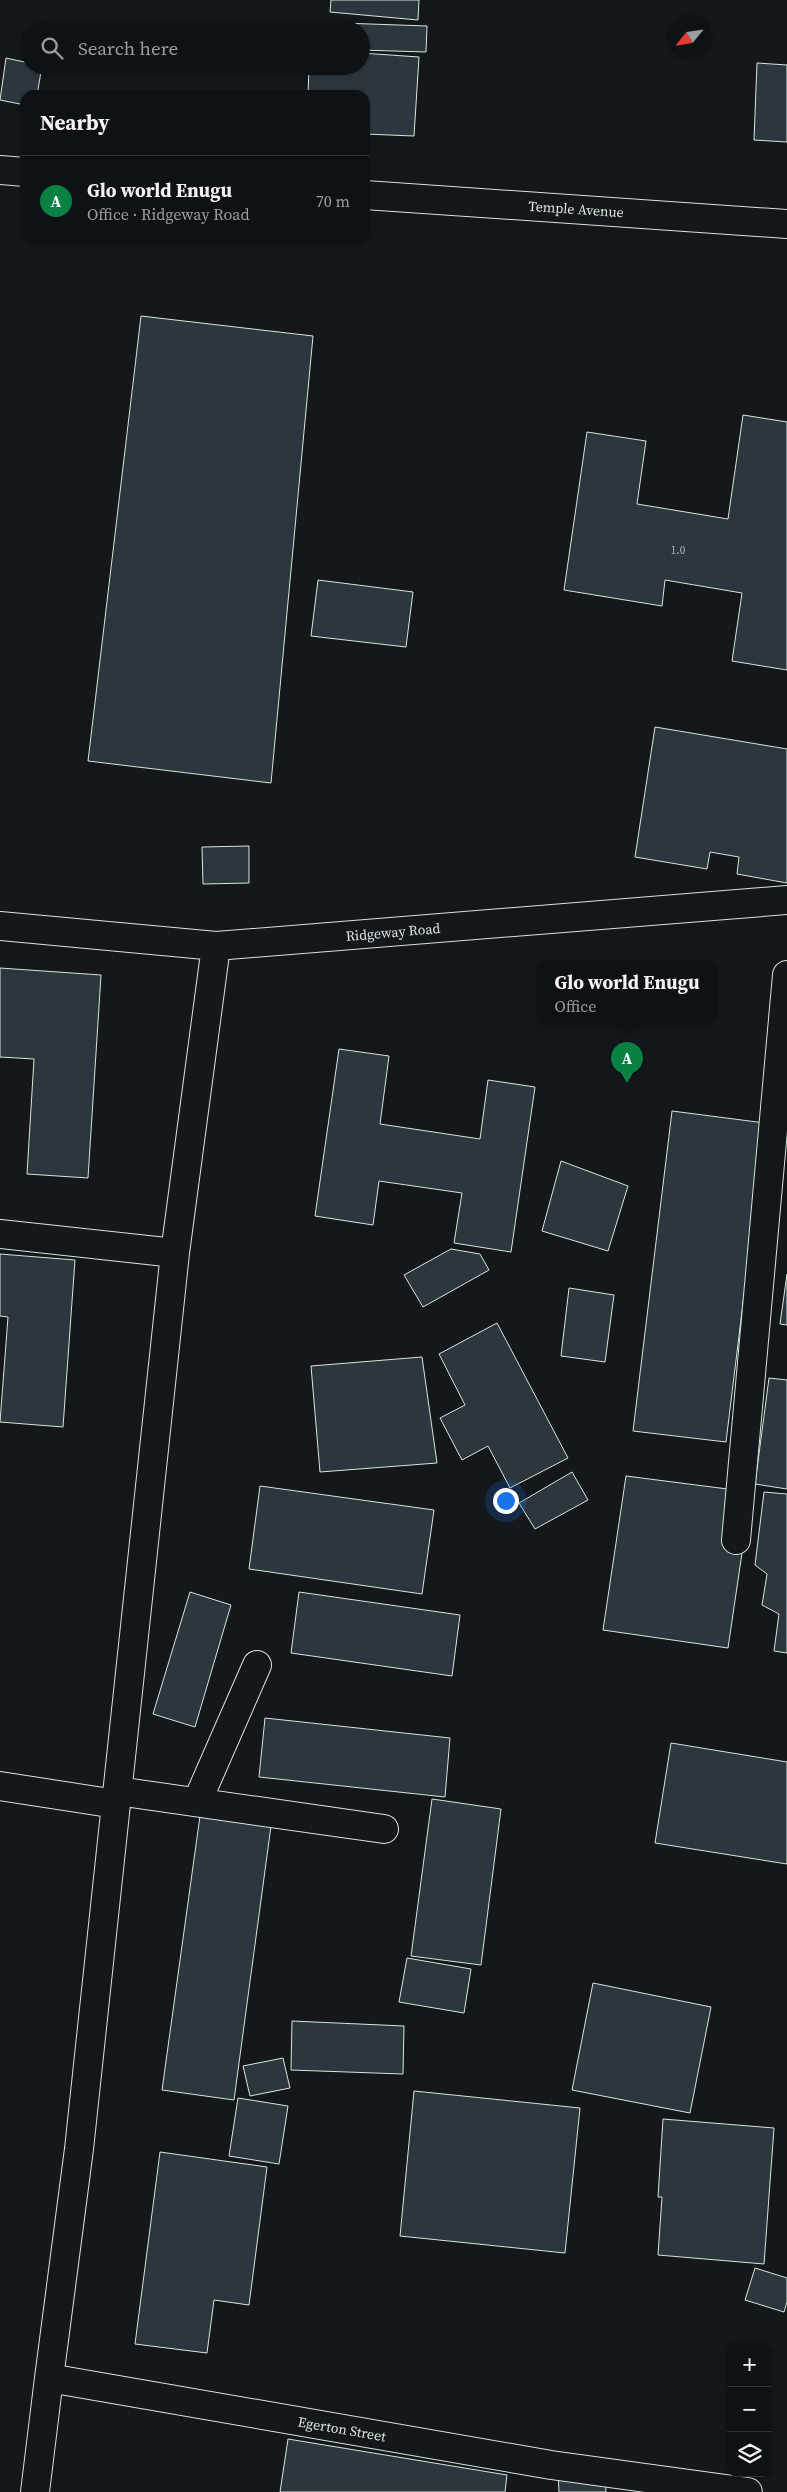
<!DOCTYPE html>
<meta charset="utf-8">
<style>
:root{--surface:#0f1215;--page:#181b1e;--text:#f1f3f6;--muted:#9b9ea0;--line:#2f3234;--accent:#0b8043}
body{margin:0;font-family:"Source Serif 4",serif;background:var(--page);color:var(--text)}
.controls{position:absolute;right:15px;bottom:15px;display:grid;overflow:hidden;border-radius:10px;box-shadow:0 1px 4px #0004}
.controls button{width:45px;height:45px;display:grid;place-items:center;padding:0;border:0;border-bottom:1px solid var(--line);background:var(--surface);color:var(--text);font:25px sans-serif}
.compass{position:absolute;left:667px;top:15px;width:45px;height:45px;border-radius:50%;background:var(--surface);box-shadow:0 1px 4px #0004;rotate:240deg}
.you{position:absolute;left:505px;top:1500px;width:18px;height:18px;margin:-12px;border:4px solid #fff;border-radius:50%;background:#1a73e8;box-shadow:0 0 0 8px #1a73e833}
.badge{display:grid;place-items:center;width:32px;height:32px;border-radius:50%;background:var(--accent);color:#fff;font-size:16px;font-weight:700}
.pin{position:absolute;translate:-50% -41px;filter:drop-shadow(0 1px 2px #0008)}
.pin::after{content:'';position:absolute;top:26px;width:18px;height:15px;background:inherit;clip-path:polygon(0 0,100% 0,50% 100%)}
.popup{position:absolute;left:537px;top:960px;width:180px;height:65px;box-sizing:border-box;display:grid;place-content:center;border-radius:10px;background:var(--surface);filter:drop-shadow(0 1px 4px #0005);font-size:16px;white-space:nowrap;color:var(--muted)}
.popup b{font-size:19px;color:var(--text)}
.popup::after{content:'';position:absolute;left:50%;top:100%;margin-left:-10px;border:10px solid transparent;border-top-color:var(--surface)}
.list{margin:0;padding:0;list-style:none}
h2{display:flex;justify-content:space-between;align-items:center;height:65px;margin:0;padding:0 20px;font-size:21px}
h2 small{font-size:16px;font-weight:400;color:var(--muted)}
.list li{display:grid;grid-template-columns:32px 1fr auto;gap:15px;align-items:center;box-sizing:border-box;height:90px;padding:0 20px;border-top:1px solid var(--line)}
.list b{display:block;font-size:19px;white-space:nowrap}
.list p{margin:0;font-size:16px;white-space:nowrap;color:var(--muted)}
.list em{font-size:16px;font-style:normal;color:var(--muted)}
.icon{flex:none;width:28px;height:28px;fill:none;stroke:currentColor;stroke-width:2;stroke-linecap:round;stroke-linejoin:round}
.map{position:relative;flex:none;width:787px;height:2492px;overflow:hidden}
.search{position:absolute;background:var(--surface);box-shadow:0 1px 4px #0004;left:20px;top:20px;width:350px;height:55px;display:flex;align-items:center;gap:12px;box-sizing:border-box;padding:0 18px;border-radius:28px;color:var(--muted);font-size:19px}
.panel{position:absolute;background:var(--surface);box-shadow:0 1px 4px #0004;left:20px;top:90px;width:350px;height:155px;border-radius:15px}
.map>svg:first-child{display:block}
.building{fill:#2c363c;stroke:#d8e6dc}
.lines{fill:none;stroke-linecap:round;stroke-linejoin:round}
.minor-casing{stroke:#d8e6dc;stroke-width:30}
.minor{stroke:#14181c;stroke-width:28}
.labels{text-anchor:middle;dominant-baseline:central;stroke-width:4;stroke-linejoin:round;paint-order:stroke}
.number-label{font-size:11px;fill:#adbab4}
.street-label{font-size:14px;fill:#d8e6dc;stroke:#14181c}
</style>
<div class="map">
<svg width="787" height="2492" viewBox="0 0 787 2492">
<rect width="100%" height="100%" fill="#14181c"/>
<!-- building -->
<path class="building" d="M331 0H419L418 20 330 12Z
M313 22 427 26 426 52 361 50V29H312Z
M361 53 419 57 414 136 365 134V95H308L309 66H361Z
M6 58 29 63V66H42L37 95H25V105L0 100Z
M757 63 787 65V142L754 140Z
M141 316 313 336 271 783 88 761Z
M743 415 787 422V670L732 661 742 593 665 580 662 606 564 590 587 432 646 441 637 504 728 519Z
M318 580 413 592 406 647 311 636Z
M655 727 787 749V883L737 874 739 857 710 852 707 869 635 857Z
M249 846V883L203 884 202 847Z
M0 968 101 975 88 1178 27 1174 34 1059 0 1057Z
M339 1049 389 1056 380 1124 480 1139 488 1080 535 1087 511 1252 454 1243 462 1193 379 1181 373 1225 315 1216Z
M672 1111 765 1123 726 1442 633 1431Z
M561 1161 628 1186 608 1251 542 1231Z
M451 1249 480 1254 489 1270 423 1307 404 1275Z
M0 1254 75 1260 63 1427 0 1422 8 1317 0 1316Z
M787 1274V1325L780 1324Z
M569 1288 614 1295 605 1362 561 1356Z
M497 1323 568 1458 510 1488 488 1446 462 1460 440 1418 465 1405 439 1354Z
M422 1357 437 1463 320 1472 311 1366Z
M769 1378 787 1380V1489L755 1484Z
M572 1472 588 1500 535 1529 519 1503Z
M626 1476 751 1492 728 1648 603 1630Z
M260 1486 434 1510 422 1594 249 1569Z
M764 1492 787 1494V1653L774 1651 779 1614 762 1605 767 1574 755 1565Z
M190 1592 231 1605 195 1727 153 1714Z
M299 1592 460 1615 452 1676 291 1653Z
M265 1718 450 1738 445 1797 259 1777Z
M671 1743 787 1762V1864L655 1843Z
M432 1799 501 1809 481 1965 411 1956Z
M200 1816 271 1826 234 2100 162 2090Z
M407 1958 471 1969 464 2013 399 2002Z
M593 1983 711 2007 690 2113 572 2090Z
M292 2021 404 2026 403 2074 291 2070Z
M283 2058 290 2088 250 2096 243 2066Z
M414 2091 580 2108 565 2253 400 2236Z
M238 2098 288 2106 279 2164 229 2156Z
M663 2119 774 2128 764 2264 658 2255 662 2197H658Z
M160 2152 267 2167 249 2305 214 2300 207 2353 135 2344Z
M755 2268 787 2278V2302L784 2312 745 2300Z
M288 2439 507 2475 505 2492H280Z
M605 2469 606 2492H559L558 2471Z"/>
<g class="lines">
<defs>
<path id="minor" d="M0 170 25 172
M365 195 787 224
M0 926 216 946 787 900
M0 1234 175 1253
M736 1540 787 975
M0 1786 116 1804
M117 1791 384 1829
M197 1802 257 1665
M49 2378 79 2149 175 1253 216 946
M35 2492 49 2378 551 2465 748 2492"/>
</defs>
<!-- minor casing -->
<use href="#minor" class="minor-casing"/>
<!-- minor -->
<use href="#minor" class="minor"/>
</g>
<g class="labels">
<!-- number labels -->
<g class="number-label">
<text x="678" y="550">1.0</text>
</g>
<!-- street labels -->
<g class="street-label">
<text transform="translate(576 209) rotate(4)">Temple Avenue</text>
<text transform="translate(393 932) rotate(-5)">Ridgeway Road</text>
<text transform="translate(342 2429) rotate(10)">Egerton Street</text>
</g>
</g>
</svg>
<div class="controls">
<button>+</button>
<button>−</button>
<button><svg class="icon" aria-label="layers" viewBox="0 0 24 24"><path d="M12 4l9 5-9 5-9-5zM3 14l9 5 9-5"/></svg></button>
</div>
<svg class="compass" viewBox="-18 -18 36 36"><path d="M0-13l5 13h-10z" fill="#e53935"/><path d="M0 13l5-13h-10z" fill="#9b9ea0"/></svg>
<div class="you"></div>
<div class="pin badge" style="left:627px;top:1083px">A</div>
<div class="popup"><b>Glo world Enugu</b>Office</div>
<div class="search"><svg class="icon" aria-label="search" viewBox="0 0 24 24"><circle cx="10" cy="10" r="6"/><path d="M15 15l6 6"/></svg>Search here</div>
<section class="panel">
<h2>Nearby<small></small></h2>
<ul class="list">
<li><span class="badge">A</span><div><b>Glo world Enugu</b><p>Office · Ridgeway Road</p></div><em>70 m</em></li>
</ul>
</section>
</div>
